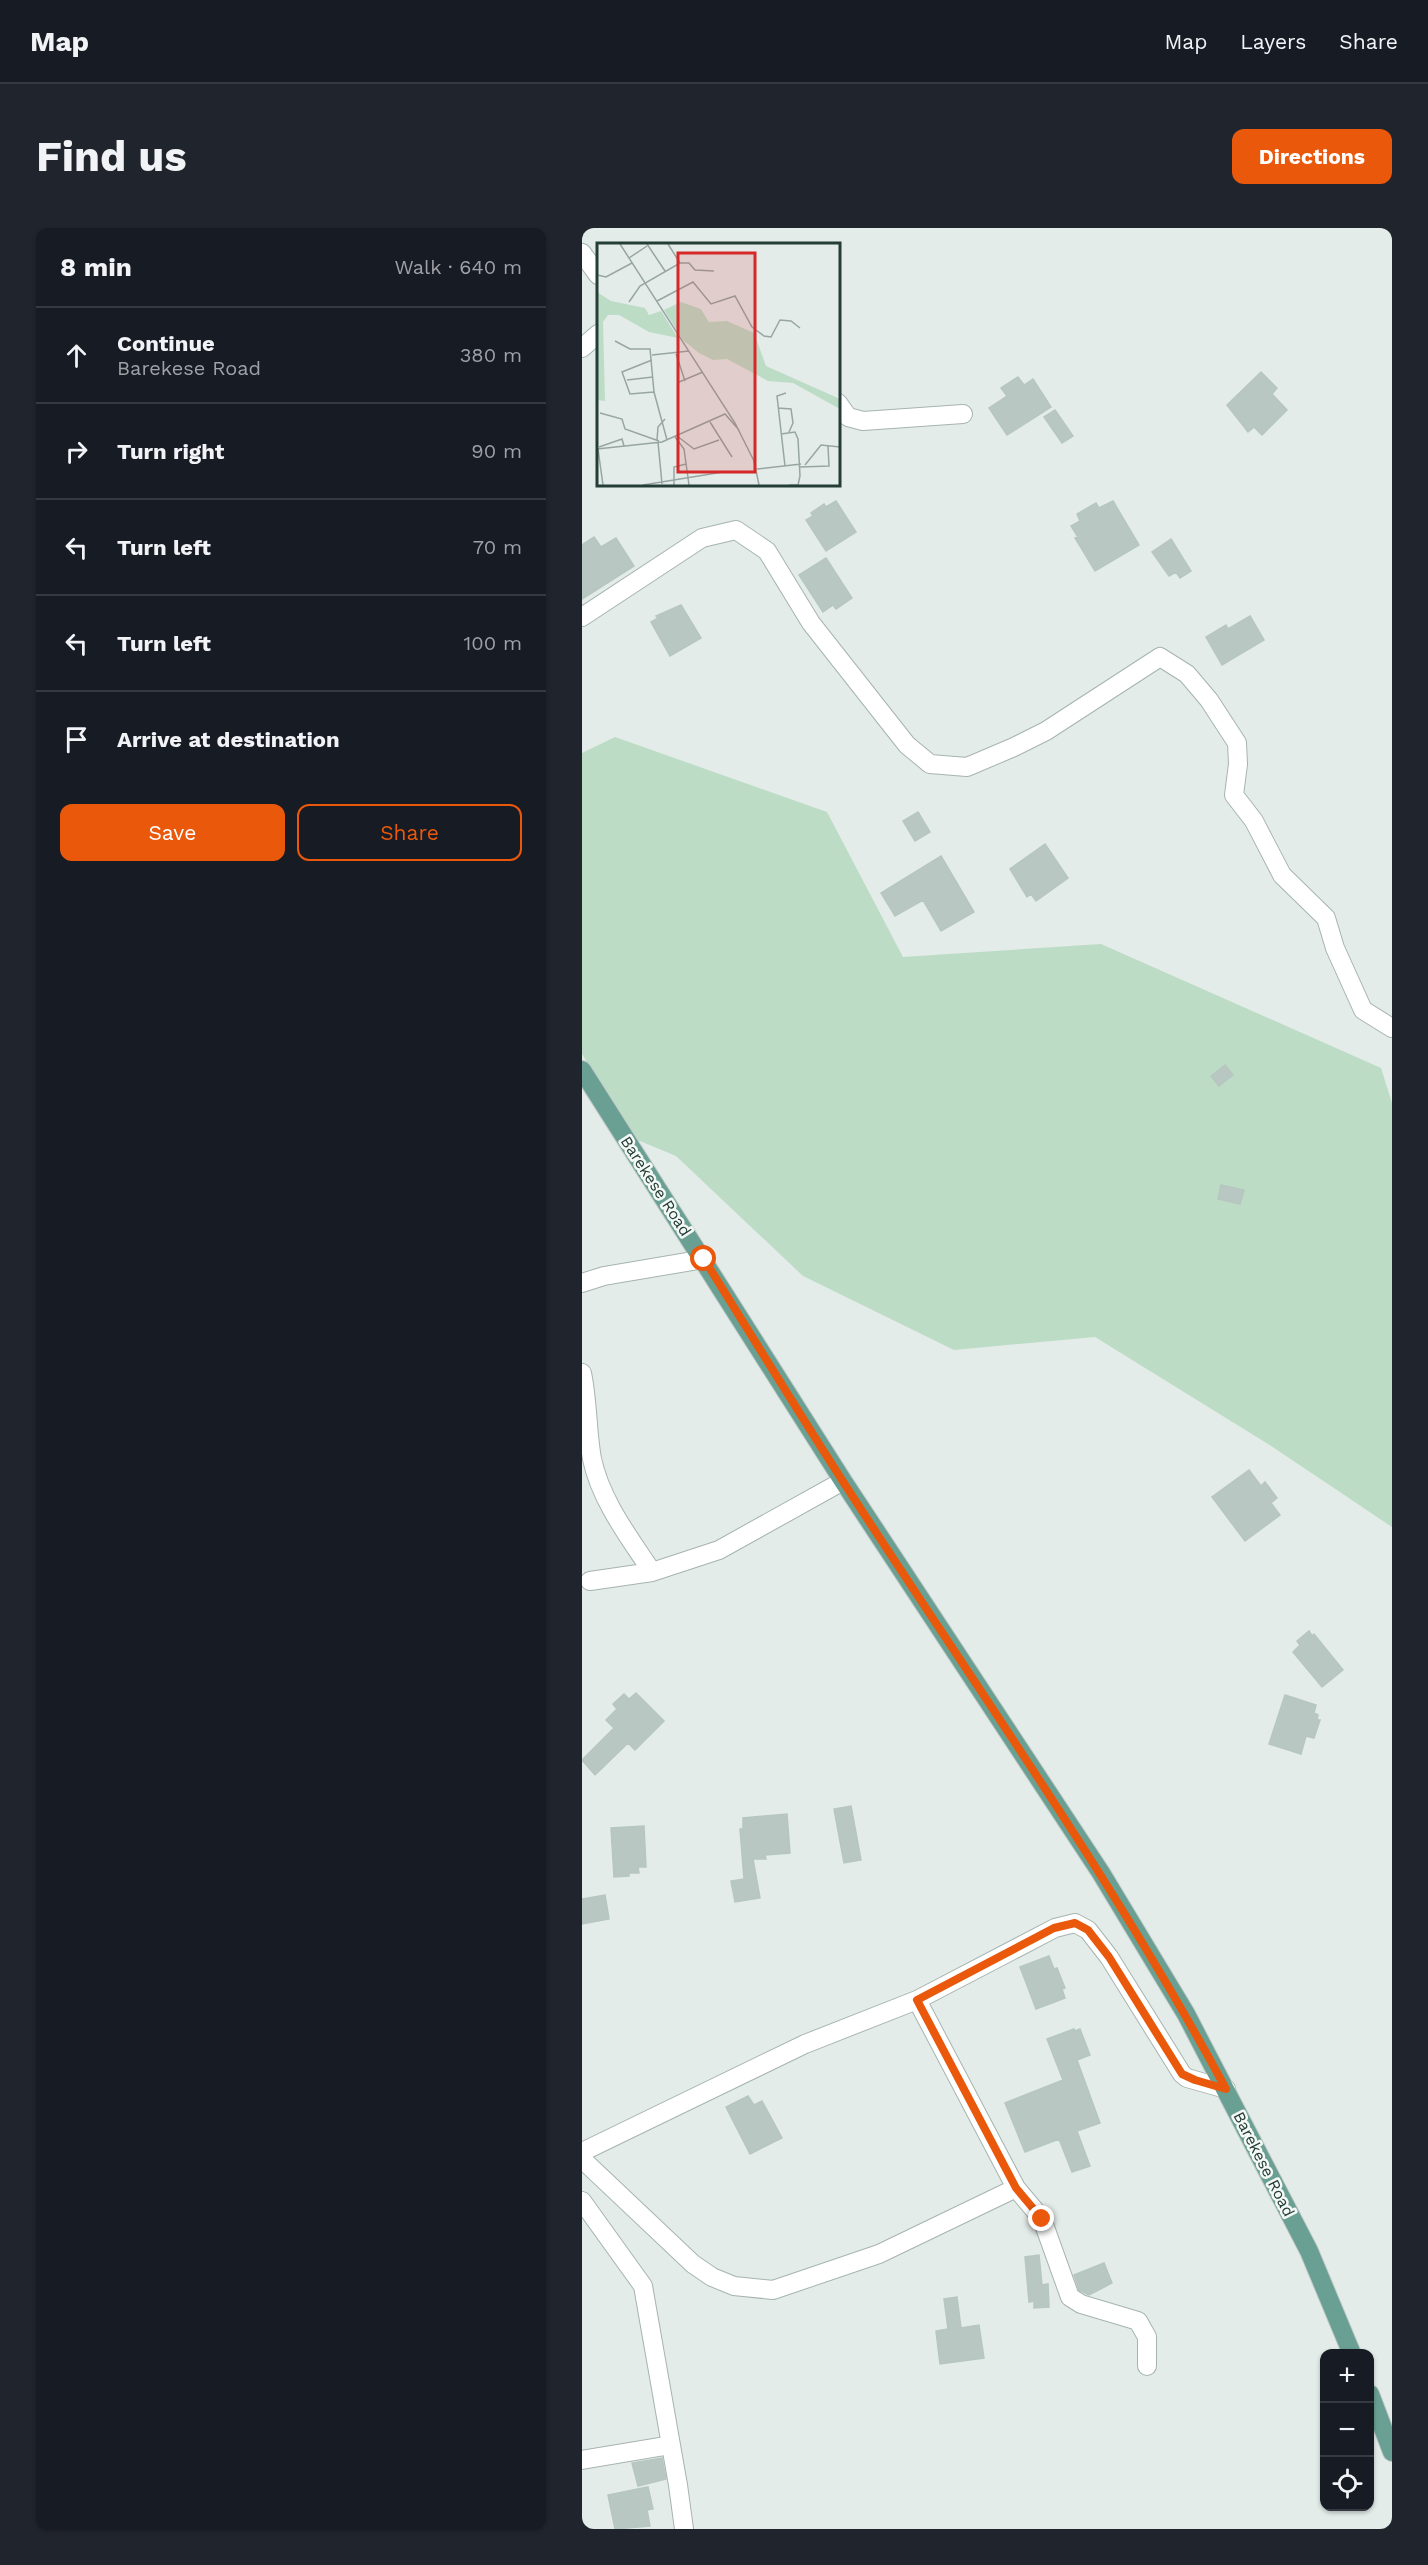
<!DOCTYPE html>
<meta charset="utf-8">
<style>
:root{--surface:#171b24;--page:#20242c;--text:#f1f3f6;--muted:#9ea1a6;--line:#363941;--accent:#ea580c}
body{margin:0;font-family:"Work Sans",sans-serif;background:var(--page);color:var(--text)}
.controls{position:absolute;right:18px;bottom:18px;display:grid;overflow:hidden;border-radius:12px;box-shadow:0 2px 4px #0004}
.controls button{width:54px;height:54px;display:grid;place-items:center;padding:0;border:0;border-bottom:2px solid var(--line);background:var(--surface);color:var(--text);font:30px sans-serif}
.stop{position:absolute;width:18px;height:18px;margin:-14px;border:4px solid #ea580c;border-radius:50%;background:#fff}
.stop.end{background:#ea580c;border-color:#fff;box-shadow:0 2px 6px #0008}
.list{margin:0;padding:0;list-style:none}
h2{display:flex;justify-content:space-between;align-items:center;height:78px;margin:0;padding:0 24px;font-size:26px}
h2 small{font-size:20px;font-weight:400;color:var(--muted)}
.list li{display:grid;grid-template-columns:39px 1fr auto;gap:18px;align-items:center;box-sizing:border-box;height:96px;padding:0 24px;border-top:2px solid var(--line)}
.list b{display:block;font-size:22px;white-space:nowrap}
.list p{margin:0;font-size:20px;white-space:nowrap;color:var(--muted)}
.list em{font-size:20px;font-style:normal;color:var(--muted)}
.actions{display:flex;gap:12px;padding:18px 24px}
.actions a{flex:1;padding:14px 0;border:2px solid var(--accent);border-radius:12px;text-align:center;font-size:21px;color:var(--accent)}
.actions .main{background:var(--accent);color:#fff}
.icon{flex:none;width:33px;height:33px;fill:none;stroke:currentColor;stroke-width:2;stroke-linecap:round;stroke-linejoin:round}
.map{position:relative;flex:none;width:810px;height:2301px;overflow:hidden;border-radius:12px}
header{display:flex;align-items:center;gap:36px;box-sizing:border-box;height:84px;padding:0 30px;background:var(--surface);border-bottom:2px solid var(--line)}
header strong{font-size:28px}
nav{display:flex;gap:33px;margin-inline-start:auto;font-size:21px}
.intro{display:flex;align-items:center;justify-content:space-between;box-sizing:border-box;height:144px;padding:0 36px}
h1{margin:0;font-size:42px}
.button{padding:15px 27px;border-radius:12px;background:var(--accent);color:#fff;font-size:21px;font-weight:700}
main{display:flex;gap:36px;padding:0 36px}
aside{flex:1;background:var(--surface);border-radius:12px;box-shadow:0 2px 4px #0004}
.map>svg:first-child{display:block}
.green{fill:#bddcc6}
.building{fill:#b9c7c2;stroke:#b6c6c0;stroke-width:1.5}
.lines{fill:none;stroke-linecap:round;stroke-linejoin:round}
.minor-casing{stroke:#a6b4b0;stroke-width:20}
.major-casing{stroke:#c2c9c7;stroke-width:20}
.minor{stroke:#fff;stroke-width:18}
.major{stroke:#6aa093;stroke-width:18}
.route{stroke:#ea580c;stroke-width:8}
.labels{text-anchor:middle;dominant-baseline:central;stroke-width:5;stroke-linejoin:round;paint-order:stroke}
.street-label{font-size:16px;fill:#243d37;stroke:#f4f9f6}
.inset-road{fill:none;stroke:#97a6a2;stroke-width:1.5}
.view{fill:#d62828;fill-opacity:0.15;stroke:#d62828;stroke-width:3}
.inset-edge{fill:none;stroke:#243d37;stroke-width:3}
</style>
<header>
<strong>Map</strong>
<nav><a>Map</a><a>Layers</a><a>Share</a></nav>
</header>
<div class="intro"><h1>Find us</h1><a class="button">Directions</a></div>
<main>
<aside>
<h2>8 min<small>Walk · 640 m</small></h2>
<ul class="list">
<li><svg class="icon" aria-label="ahead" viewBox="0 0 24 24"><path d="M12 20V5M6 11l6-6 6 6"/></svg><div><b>Continue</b><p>Barekese Road</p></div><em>380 m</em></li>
<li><svg class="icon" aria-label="right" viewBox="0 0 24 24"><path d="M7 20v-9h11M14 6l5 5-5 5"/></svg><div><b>Turn right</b></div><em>90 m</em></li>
<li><svg class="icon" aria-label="left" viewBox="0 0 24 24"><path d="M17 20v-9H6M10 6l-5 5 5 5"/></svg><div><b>Turn left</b></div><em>70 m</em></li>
<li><svg class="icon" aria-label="left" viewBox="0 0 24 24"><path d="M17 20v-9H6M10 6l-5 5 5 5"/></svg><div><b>Turn left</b></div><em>100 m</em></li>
<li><svg class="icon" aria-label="arrive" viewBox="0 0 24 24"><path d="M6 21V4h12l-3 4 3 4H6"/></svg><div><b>Arrive at destination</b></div></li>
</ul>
<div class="actions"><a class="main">Save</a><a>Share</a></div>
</aside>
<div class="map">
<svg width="810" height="2301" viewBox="0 0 810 2301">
<rect width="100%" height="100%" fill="#e3ece9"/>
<!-- green -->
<path class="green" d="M33 509 245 584 321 729 519 716 799 840 810 875V1299L686 1216 513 1109 372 1122 221 1048 94 928 53 911 0 826V525Z"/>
<!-- building -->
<path class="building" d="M679 144 695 160 690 166 705 182 680 207 672 199 666 204 645 177Z
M436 149 442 157 451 151 469 179 425 207 407 180 425 168 419 160Z
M473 182 491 208 480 215 462 189Z
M254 273 274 304 244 323 224 292 231 288 229 285 242 276 244 279Z
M531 273 557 317 513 343 493 310 496 309 489 298 498 293 495 286 514 275 517 280Z
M12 309 19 319 34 310 52 338 0 371V317Z
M589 311 609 343 598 350 594 344 587 348 570 324Z
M244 330 270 370 254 381 251 377 241 384 217 347Z
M99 377 119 410 88 428 69 394 76 390 74 388Z
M668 388 682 412 640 437 624 409 644 397 646 401Z
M336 584 348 604 333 613 321 593Z
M463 616 486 650 454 673 449 666 445 669 428 641Z
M359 628 392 684 359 703 341 672 313 688 299 665Z
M643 837 651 847 637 858 629 848Z
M639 957 662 962 658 976 636 971Z
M667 1242 679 1258 683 1254 695 1270 689 1275 698 1287 663 1313 630 1269Z
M727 1403 730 1408 732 1406 761 1442 740 1459 711 1424 718 1417 715 1413Z
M54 1465 82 1493 53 1522 46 1515 13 1547 0 1532 32 1500 24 1492 35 1481 31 1476 42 1466 47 1471Z
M703 1467 734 1477 732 1485 736 1487 735 1492H738L732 1510 724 1508 719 1526 687 1516Z
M269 1578 279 1632 262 1635 252 1581Z
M205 1586 208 1625 183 1627 184 1631H171L178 1670 153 1674 149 1653 162 1651 158 1601H161V1590Z
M62 1598 64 1639H56L57 1645H47V1648L32 1649 29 1600Z
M23 1667 27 1691 0 1696V1671Z
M467 1728 472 1741 475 1740 483 1760 480 1761 483 1770 454 1781 438 1739Z
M492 1801 493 1803 498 1801 508 1827 495 1832 518 1895 495 1903 508 1938 490 1944 477 1911 443 1924 423 1875 481 1852 465 1811Z
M166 1868 172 1877 180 1873 200 1910 168 1926 144 1879Z
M457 2027 460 2057 466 2056 467 2079 452 2080V2073L447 2074 443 2029Z
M522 2035 530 2055 507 2067 497 2062 492 2047Z
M375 2069 379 2100 397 2097 402 2130 358 2136 354 2103 366 2101 362 2071Z
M80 2230 84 2251 56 2258 50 2235Z
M66 2259 71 2281 65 2282 68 2298 33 2301 26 2267Z"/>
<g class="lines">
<defs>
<path id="minor" d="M0 25 16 47
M0 120 16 106
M256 175 266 189 281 193 381 186
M0 389 120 310 154 302 185 323 229 395 325 517 348 536 385 539 432 519 464 503 578 429 605 446 627 472 655 515 656 536 652 567 672 593 700 647 744 690 753 720 781 782 810 800
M0 1055 22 1048 122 1031
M0 1145C6 1174 5 1203 10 1231 19 1273 47 1309 70 1344
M8 1353 70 1344 137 1322 261 1253
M335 1772 434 1960 460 1991 488 2069 499 2076 556 2093 565 2109V2138
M0 1924 223 1816 335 1772 473 1700 493 1695 506 1702 527 1729 600 1846 605 1850 644 1861
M0 1931 111 2036 130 2049 152 2058 191 2062 297 2026 434 1960
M0 1973 61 2058 96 2257 102 2301
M0 2232 89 2217"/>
<path id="major" d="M0 842 261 1253 519 1645 604 1786 727 2023 770 2126
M788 2166 810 2224"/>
</defs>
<!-- minor casing -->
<use href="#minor" class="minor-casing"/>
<!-- major casing -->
<use href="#major" class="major-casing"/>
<!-- minor -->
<use href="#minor" class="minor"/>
<!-- major -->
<use href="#major" class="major"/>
</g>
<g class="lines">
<!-- route -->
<path class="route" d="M122 1031C168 1105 213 1179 260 1252 390 1454 530 1649 644 1861L613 1852 600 1846 527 1729 506 1702 493 1695 472 1700 335 1772 434 1960 460 1991"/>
</g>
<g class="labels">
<!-- street labels -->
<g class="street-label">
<text transform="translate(74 958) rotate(57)">Barekese Road</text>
<text transform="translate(682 1936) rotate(63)">Barekese Road</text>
</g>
</g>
<!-- overview -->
<g transform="translate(15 15)">
<rect width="243" height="243" fill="#e3ece9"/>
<path d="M0 49 14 58 48 65 52 72 64 68 81 95 52 89 22 72H11L6 79 8 158 0 157ZM84 59 104 66 112 79 130 78 157 90 169 123 243 156V166L196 140 171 138 130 116 116 117 102 110 86 97 67 67Z" fill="#bddcc6"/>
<path class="inset-road" d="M23 1 138 180 157 218 162 242M50 1 68 28M71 1 83 20M32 15 50 3M0 32 9 34 35 20M60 58 96 39 114 61 138 53 155 84 167 93 174 94 183 77 194 78 203 85M32 59 43 43 83 20H92L98 27 117 28M18 98 33 106H53L57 149 70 197M79 111 88 138M55 112 92 108M55 117 25 129 33 151 57 149M30 137 56 134M82 139 106 129M181 165 194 166 196 180 192 189M3 170 25 176 28 186 62 198M113 179 135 214M184 191 198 189 201 196 203 233 201 242H192M80 193 97 206 122 197M78 194 87 206 92 242M60 197 61 184 68 176M61 199 65 241M2 204 25 196 27 203M0 206 65 199 128 171 142 187M1 206 6 242M208 222 224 202 243 204M188 223 180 153 189 150M203 224 232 223 231 203M160 226 204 221M46 242 126 229M77 242V224L89 221"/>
<path class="view" d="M81 10H158V229H81Z"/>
<rect width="243" height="243" class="inset-edge"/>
</g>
</svg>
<div class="controls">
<button>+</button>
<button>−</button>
<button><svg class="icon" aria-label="locate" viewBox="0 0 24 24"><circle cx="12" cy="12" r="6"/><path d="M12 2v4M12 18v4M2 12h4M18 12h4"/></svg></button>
</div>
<div class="stop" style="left:122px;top:1031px"></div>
<div class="stop end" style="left:460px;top:1991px"></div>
</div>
</main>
